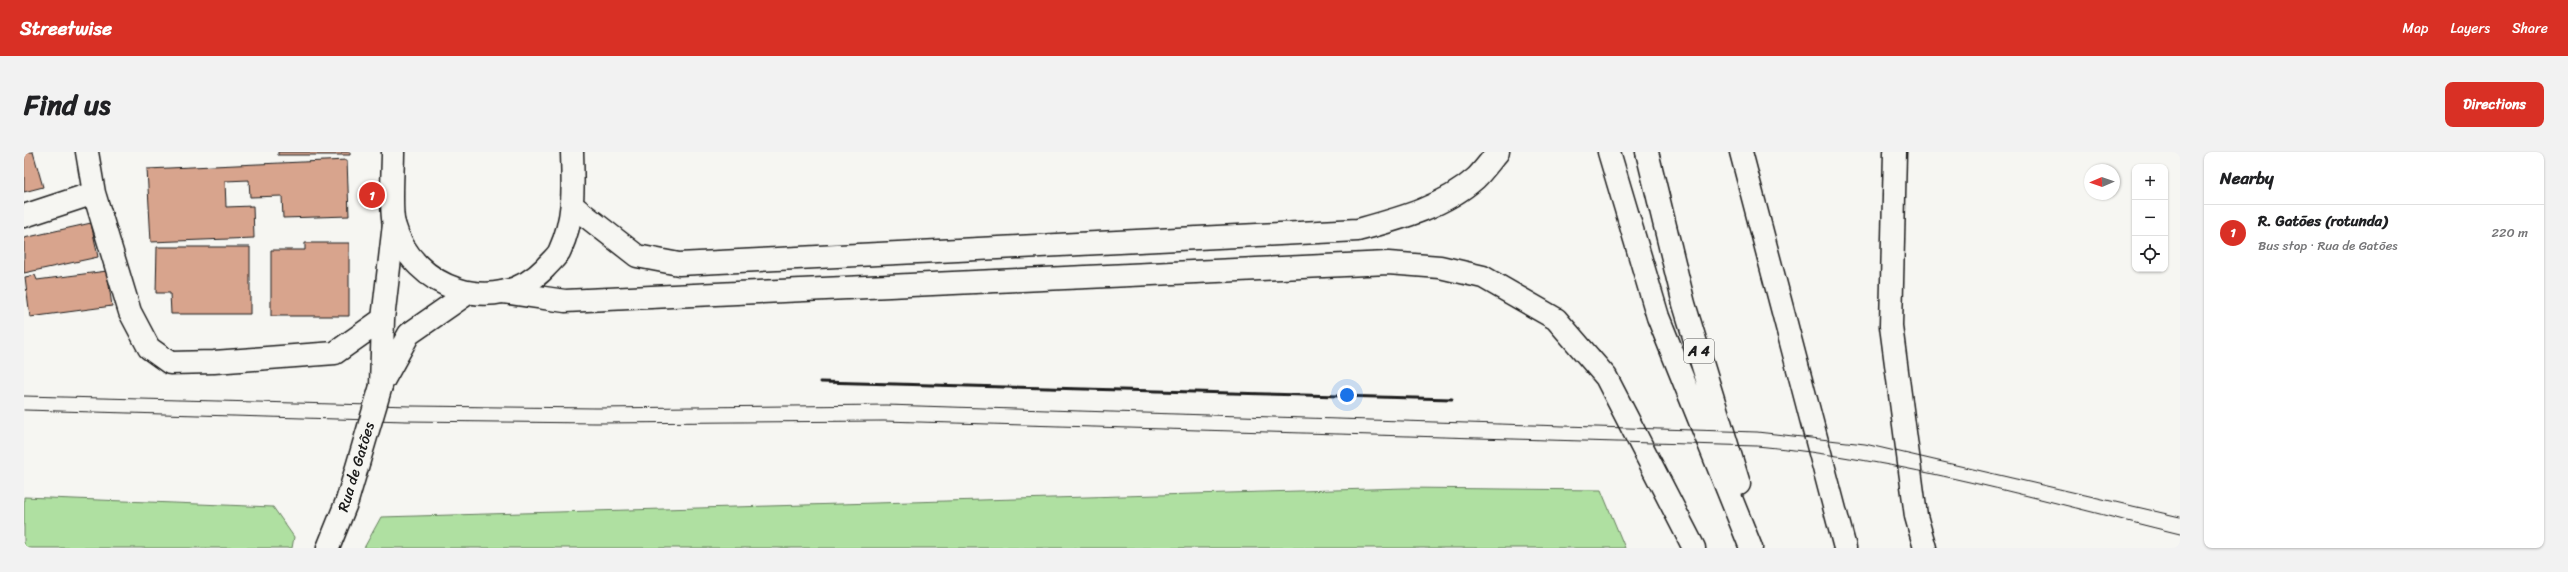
<!DOCTYPE html>
<meta charset="utf-8">
<style>
:root{--surface:#fff;--page:#f2f2f2;--text:#202124;--muted:#757577;--line:#e0e0e0;--accent:#d93025}
body{margin:0;font-family:Sriracha,sans-serif;background:var(--page);color:var(--text)}
.controls{position:absolute;right:12px;top:12px;display:grid;overflow:hidden;border-radius:8px;box-shadow:0 1px 3px #0004}
.controls button{width:36px;height:36px;display:grid;place-items:center;padding:0;border:0;border-bottom:1px solid var(--line);background:var(--surface);color:var(--text);font:20px sans-serif}
.compass{position:absolute;left:2060px;top:12px;width:36px;height:36px;border-radius:50%;background:var(--surface);box-shadow:0 1px 3px #0004;rotate:268deg}
.you{position:absolute;left:1323px;top:243px;width:14px;height:14px;margin:-10px;border:3px solid #fff;border-radius:50%;background:#1a73e8;box-shadow:0 0 0 6px #1a73e833}
.badge{display:grid;place-items:center;width:26px;height:26px;border-radius:50%;background:var(--accent);color:#fff;font-size:13px;font-weight:700}
.pin{position:absolute;translate:-50% -50%;border:2px solid #fff;box-shadow:0 1px 4px #0006}
.list{margin:0;padding:0;list-style:none}
h2{display:flex;justify-content:space-between;align-items:center;height:52px;margin:0;padding:0 16px;font-size:17px}
h2 small{font-size:13px;font-weight:400;color:var(--muted)}
.list li{display:grid;grid-template-columns:26px 1fr auto;gap:12px;align-items:center;box-sizing:border-box;height:56px;padding:0 16px;border-top:1px solid var(--line)}
.list b{display:block;font-size:15px;white-space:nowrap}
.list p{margin:0;font-size:13px;white-space:nowrap;color:var(--muted)}
.list em{font-size:13px;font-style:normal;color:var(--muted)}
.icon{flex:none;width:22px;height:22px;fill:none;stroke:currentColor;stroke-width:2;stroke-linecap:round;stroke-linejoin:round}
.map{position:relative;flex:none;width:2156px;height:396px;overflow:hidden;border-radius:8px}
header{display:flex;align-items:center;gap:24px;box-sizing:border-box;height:56px;padding:0 20px;background:var(--accent);color:#fff}
header strong{font-size:19px}
nav{display:flex;gap:22px;margin-inline-start:auto;font-size:14px}
.intro{display:flex;align-items:center;justify-content:space-between;box-sizing:border-box;height:96px;padding:0 24px}
h1{margin:0;font-size:28px}
.button{padding:10px 18px;border-radius:8px;background:var(--accent);color:#fff;font-size:14px;font-weight:700}
main{display:flex;gap:24px;padding:0 24px}
aside{flex:1;background:var(--surface);border-radius:8px;box-shadow:0 1px 3px #0004}
.map>svg:first-child{display:block}
.green{fill:#afe0a1;stroke:#667e5e}
.building{fill:#d8a48d;stroke:#1c1c1c}
.lines{fill:none;stroke-linecap:round;stroke-linejoin:round}
.minor-casing{stroke:#1c1c1c;stroke-width:25}
.major-casing{stroke:#1c1c1c;stroke-width:25}
.highway-casing{stroke:#1c1c1c;stroke-width:25}
.minor{stroke:#f6f6f2;stroke-width:22}
.major{stroke:#f6f6f2;stroke-width:22}
.highway{stroke:#f6f6f2;stroke-width:22}
.tram{stroke:#1c1c1c;stroke-width:1}
.rail{stroke:#1c1c1c;stroke-width:3}
.minor-bridge-casing{stroke:#1c1c1c;stroke-width:25;stroke-linecap:butt}
.minor-bridge{stroke:#f6f6f2;stroke-width:22}
.labels{text-anchor:middle;dominant-baseline:central;stroke-width:3;stroke-linejoin:round;paint-order:stroke}
.shield{fill:#f6f6f2;stroke:#5d5d5c;stroke-width:1}
.shield-label{font-size:14px;font-weight:bold;fill:#1c1c1c}
.street-label{font-size:15px;fill:#1c1c1c;stroke:#f6f6f2}
</style>
<header>
<strong>Streetwise</strong>
<nav><a>Map</a><a>Layers</a><a>Share</a></nav>
</header>
<div class="intro"><h1>Find us</h1><a class="button">Directions</a></div>
<main>
<div class="map">
<svg width="2156" height="396" viewBox="0 0 2156 396">
<rect width="100%" height="100%" fill="#f6f6f2"/>
<filter id="ink" filterUnits="userSpaceOnUse"><feTurbulence type="fractalNoise" baseFrequency=".025" numOctaves="2"/><feDisplacementMap in="SourceGraphic" scale="8" xChannelSelector="R" yChannelSelector="G"/><feConvolveMatrix kernelMatrix="1 2 1 2 8 2 1 2 1" color-interpolation-filters="sRGB"/></filter>
<g filter="url(#ink)">
<!-- green -->
<path class="green" d="M1381 336 1577 338 1601 396H340L357 365Z
M0 345 249 355 270 385 268 396H0Z"/>
<!-- building -->
<path class="building" d="M0 0H9L19 35 0 40Z
M254 0H326V3H254Z
M323 8 325 64 259 66 258 44 226 45 225 28 201 29 202 55 229 54 230 86 127 90 123 17Z
M67 71 74 105 0 121V86Z
M281 91H325V164H247V98H281Z
M133 95H226V162H147L146 141H132Z
M83 119 88 154 6 165 1 125 11 123 13 128Z"/>
<g class="lines">
<defs>
<path id="minor" d="M63 0 70 41
M0 64 70 41 106 160 125 196 146 211 190 210 311 201 359 167
M359 229 385 182 444 141
M357 234 359 167 370 72
M304 396 323 349"/>
<path id="major" d="M369 0C369 17 366 59 370 72 388 137 472 167 521 116 525 111 534 104 536 98 551 65 549 35 548 0"/>
<path id="highway" d="M1585 0 1634 165 1727 396
M1623 0 1660 152 1715 332
M1717 0 1821 396
M1871 0 1867 174 1892 364 1901 396
M549 54 613 104 655 112 1334 78C1374 67 1420 55 1452 26 1460 18 1467 8 1474 0
M479 140 541 149 1364 111 1416 115 1459 125 1532 167 1582 225 1670 396"/>
</defs>
<!-- minor casing -->
<use href="#minor" class="minor-casing"/>
<!-- major casing -->
<use href="#major" class="major-casing"/>
<!-- highway casing -->
<use href="#highway" class="highway-casing"/>
<!-- minor -->
<use href="#minor" class="minor"/>
<!-- major -->
<use href="#major" class="major"/>
<!-- highway -->
<use href="#highway" class="highway"/>
<!-- tram -->
<path class="tram" d="M0 244 387 254 573 256 862 253 1733 280 1841 292 2156 365
M0 258 382 269 572 271 860 269 1733 294C1877 307 2016 348 2156 382"/>
<!-- rail -->
<path class="rail" d="M797 230 1428 247"/>
<defs>
<path id="minor-bridge" d="M323 349 357 234"/>
</defs>
<!-- minor-bridge casing -->
<use href="#minor-bridge" class="minor-bridge-casing"/>
<!-- minor-bridge -->
<use href="#minor-bridge" class="minor-bridge"/>
</g>
</g>
<g class="labels">
<!-- shield labels -->
<rect class="shield" x="1660" y="187" width="30" height="24" rx="3"/>
<g class="shield-label">
<text x="1675" y="199">A 4</text>
</g>
<!-- street labels -->
<g class="street-label">
<text transform="translate(332 315) rotate(-73)">Rua de Gatões</text>
</g>
</g>
</svg>
<div class="controls">
<button>+</button>
<button>−</button>
<button><svg class="icon" aria-label="locate" viewBox="0 0 24 24"><circle cx="12" cy="12" r="6"/><path d="M12 2v4M12 18v4M2 12h4M18 12h4"/></svg></button>
</div>
<svg class="compass" viewBox="-18 -18 36 36"><path d="M0-13l5 13h-10z" fill="#e53935"/><path d="M0 13l5-13h-10z" fill="#757577"/></svg>
<div class="you"></div>
<div class="pin badge" style="left:348px;top:43px">1</div>
</div>
<aside>
<h2>Nearby<small></small></h2>
<ul class="list">
<li><span class="badge">1</span><div><b>R. Gatões (rotunda)</b><p>Bus stop · Rua de Gatões</p></div><em>220 m</em></li>
</ul>
</aside>
</main>
